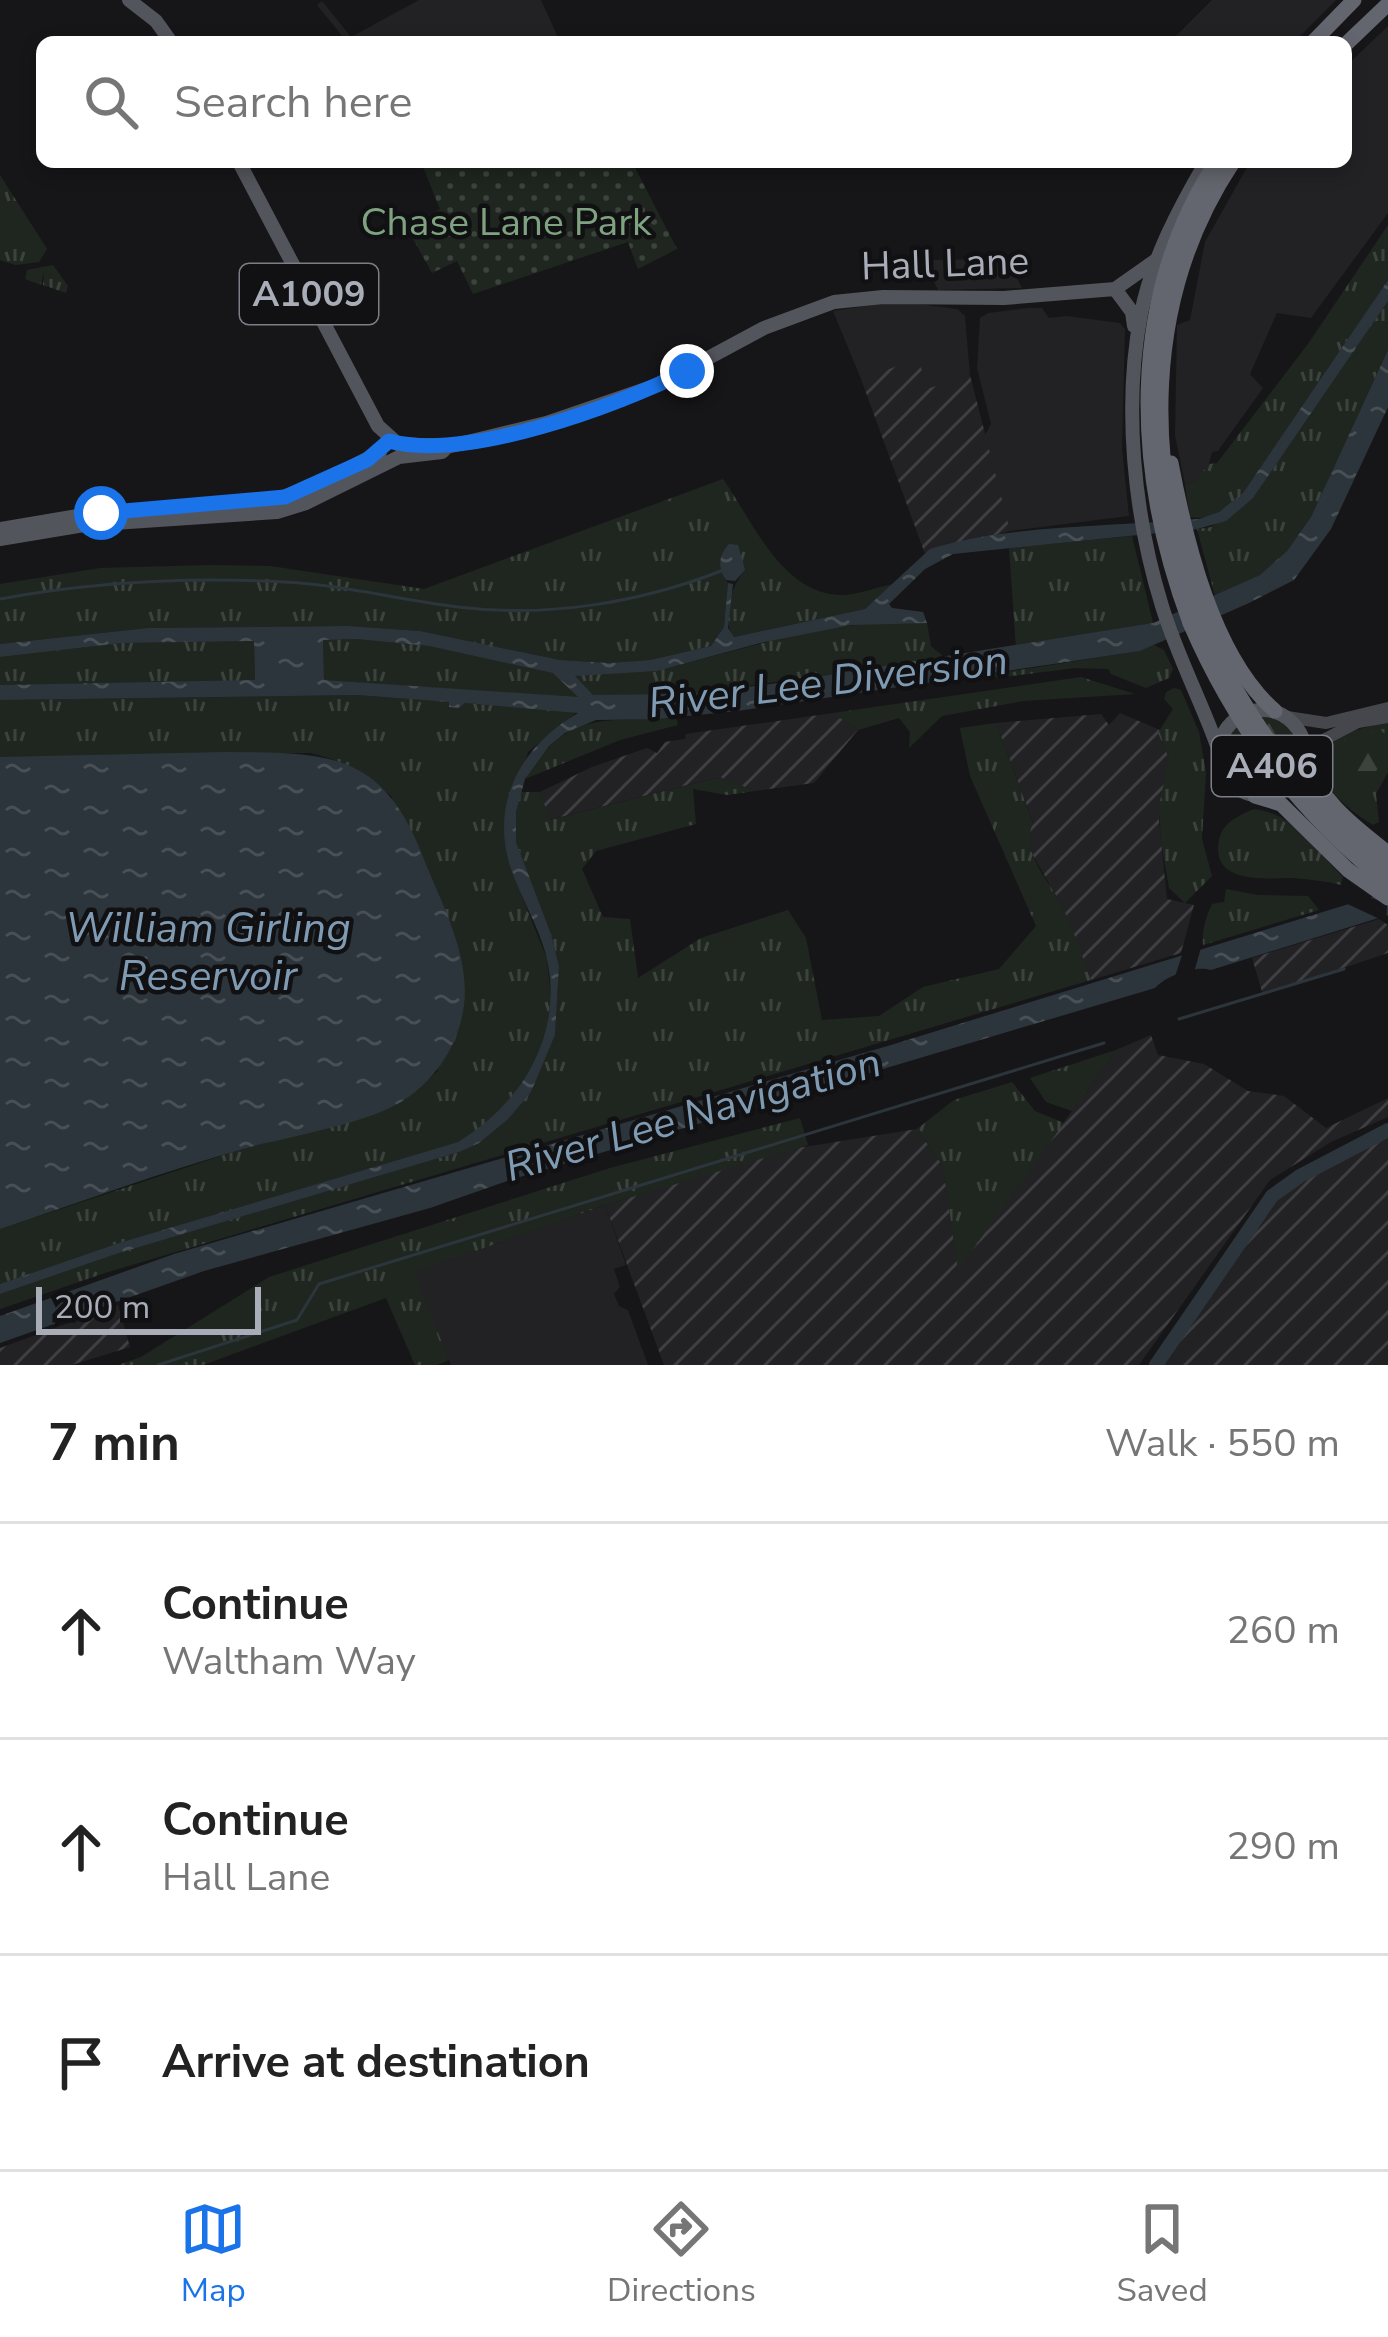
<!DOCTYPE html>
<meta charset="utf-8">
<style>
:root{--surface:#fff;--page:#f2f2f2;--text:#222;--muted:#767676;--line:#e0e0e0;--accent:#1a73e8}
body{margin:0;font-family:"Nunito Sans",sans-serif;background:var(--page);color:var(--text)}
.scale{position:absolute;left:36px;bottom:30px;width:225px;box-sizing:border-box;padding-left:12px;border:6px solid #a8adb8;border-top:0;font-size:33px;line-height:42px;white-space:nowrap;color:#a8adb8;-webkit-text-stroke:9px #111113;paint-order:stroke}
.stop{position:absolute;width:36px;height:36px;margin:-27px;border:9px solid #1a73e8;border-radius:50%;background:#fff}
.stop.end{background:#1a73e8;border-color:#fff;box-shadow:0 3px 12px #0008}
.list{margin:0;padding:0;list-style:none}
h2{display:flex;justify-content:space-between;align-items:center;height:156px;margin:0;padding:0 48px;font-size:51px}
h2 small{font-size:39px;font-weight:400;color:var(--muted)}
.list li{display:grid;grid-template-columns:78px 1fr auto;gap:36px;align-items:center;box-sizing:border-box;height:216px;padding:0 48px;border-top:3px solid var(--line)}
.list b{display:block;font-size:45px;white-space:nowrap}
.list p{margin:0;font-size:39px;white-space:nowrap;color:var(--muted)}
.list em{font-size:39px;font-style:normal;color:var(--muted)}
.icon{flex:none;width:66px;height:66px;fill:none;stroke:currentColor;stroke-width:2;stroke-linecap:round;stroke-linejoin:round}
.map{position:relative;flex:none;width:1388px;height:1365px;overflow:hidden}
.search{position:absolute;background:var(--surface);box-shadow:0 6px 18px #0003;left:36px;right:36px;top:36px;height:132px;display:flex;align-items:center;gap:30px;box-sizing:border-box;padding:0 42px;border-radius:18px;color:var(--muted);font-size:45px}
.sheet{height:804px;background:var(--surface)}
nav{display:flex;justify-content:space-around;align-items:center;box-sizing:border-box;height:168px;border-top:3px solid var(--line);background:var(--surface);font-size:33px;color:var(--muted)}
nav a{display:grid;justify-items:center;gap:6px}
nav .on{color:var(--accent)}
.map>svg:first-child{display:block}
.built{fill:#222225}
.industrial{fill:url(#industrial-furrows)}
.grass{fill:url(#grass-tufts)}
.forest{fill:url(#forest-firs)}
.park{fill:url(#park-dots)}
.water{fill:url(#water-ripples);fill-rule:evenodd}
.pier{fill:#161618}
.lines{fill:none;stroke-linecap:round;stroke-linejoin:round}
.stream{stroke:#2c353c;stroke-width:3}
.river{stroke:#2c353c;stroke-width:14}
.secondary{stroke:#45474d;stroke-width:12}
.primary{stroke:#53555c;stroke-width:14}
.highway{stroke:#63666e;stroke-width:15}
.highway-bridge{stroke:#63666e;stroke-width:15}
.route{stroke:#1a73e8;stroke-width:15}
.labels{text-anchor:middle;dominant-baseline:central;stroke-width:9;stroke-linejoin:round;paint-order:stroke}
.shield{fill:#111113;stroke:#7b7e86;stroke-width:3}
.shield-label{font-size:36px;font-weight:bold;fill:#a8adb8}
.park-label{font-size:39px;fill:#7fa381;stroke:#111113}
.street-label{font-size:39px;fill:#a8adb8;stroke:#111113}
.water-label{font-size:42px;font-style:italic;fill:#7f9bb3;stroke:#111113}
</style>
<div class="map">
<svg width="1388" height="1365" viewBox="0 0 1388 1365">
<defs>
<pattern id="industrial-furrows" width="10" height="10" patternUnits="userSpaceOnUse" patternTransform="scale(3)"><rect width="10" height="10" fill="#222225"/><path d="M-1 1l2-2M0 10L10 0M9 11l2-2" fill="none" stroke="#3f3f43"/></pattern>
<pattern id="grass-tufts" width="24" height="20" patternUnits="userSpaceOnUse" patternTransform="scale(3)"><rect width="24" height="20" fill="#1e261f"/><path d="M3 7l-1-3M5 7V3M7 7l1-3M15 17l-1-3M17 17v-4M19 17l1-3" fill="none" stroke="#3c433d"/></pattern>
<pattern id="forest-firs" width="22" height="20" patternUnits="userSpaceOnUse" patternTransform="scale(3)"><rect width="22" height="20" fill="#1e261f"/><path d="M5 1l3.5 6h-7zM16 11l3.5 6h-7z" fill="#3c433d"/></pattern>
<pattern id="park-dots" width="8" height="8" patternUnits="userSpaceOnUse" patternTransform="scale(3)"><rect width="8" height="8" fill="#1e261f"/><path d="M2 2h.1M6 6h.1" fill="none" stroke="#3c433d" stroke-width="1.8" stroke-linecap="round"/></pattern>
<pattern id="water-ripples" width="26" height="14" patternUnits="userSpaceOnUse" patternTransform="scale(3)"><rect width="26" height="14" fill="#2c353c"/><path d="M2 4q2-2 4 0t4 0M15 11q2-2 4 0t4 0" fill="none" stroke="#485056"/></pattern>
</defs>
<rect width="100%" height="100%" fill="#161618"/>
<!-- built -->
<path class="built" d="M419 0H541L560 42H347L317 5 322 1 351 37Z
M1212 0H1336L1294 42H1170Z
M1388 26V213L1311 318 1277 313 1250 374 1263 388 1218 451 1212 452 1209 464 1193 482 1185 485 1175 435 1177 325 1190 320 1205 242 1250 162H1346V66Z
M1007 259 1022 288 938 290 923 260Z
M897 301 957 309 965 316 970 375 930 389 917 360 861 379 833 311Z
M1028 308H1042L1049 318 1067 316 1120 323 1125 329 1122 449 1129 516 1010 531 984 437 991 424 977 368 980 318 988 313Z
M605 1205 626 1265 614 1269 620 1287 614 1294 619 1306 628 1310 648 1365H451L413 1273Z"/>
<!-- industrial -->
<path class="industrial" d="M917 359 930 388 970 375 1010 531 925 554 861 379Z
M833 713 858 730 814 783 755 791 719 777 549 820 540 792 592 767 647 748 657 753 665 742 685 739 686 734Z
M1120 713 1160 730 1158 733 1169 758 1159 820 1167 899 1194 905 1181 953 1091 980 1062 906 1031 852 1028 835 1033 822 996 723 1101 714 1109 725Z
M1379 919 1388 925V953L1263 995 1252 958Z
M1151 1035 1158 1055 1204 1064 1248 1091 1284 1096 1326 1128 1388 1098V1117L1331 1142 1270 1180 1139 1365H664L605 1205 785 1150 917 1129 943 1166 958 1268 1116 1050Z
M1388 1133V1365H1160L1286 1185Z
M118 1305 130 1347 72 1365H0V1348Z"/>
<!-- grass -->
<path class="grass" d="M0 175 47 249 39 262 15 265 0 260Z
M1388 225V280L1243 493C1229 507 1210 521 1190 517L1185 485 1193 482 1209 464 1217 463 1308 344Z
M53 265 68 286 66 293 43 285 44 270 41 285 25 279 27 270Z
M1388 301V350L1311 517 1287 551 1260 575 1215 596 1197 529 1211 527 1253 498Z
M723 479C753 521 783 599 847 595 862 593 878 587 893 584L865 609 733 637C722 618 731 586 745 570L724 578 728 583 724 627 711 646 649 660 609 663 560 660 420 631 348 626 148 628 0 644V584L100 568 211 565 270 566 424 589Z
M1132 536 1153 623 1016 648 1009 548Z
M887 621 927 623 931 646 945 658 689 694 613 698 593 695 574 675 657 671 808 631Z
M356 639 429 646 554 673 579 698 324 680 323 640Z
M254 641 255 681 0 685V657L122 643Z
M1154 645 1164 650 1173 669 1169 678 1146 688 1111 674 1108 669 1075 668 997 678 993 674 1140 651Z
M1081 677 1135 694 1023 701 942 716 909 748 910 732 899 718 858 730 833 713Z
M1174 688 1181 690 1199 732 1206 773 1202 839 1212 876 1185 903 1169 888 1161 841 1159 806 1169 758 1158 733 1173 709 1164 699 1166 692Z
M357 695 450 702 449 707 459 708 465 703 577 712 528 752 504 826 511 869 547 959 551 999 547 1028 537 1058 509 1102 483 1127 458 1142 119 1243 0 1284V1229L239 1150 385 1110 404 1100 438 1071 392 797C367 773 344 761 310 753L0 757V700Z
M676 717 678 725 620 740 525 779C569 707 604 724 676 717Z
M1388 721V772L1376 794 1379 822 1373 825C1350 811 1315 784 1318 754L1339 735Z
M996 723 1033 823C1019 853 1051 882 1063 908 1074 931 1082 956 1091 980L105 1273 0 1309V1294L116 1254 459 1152 531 1092 555 1035 559 966 551 934 516 842V812L521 792H540L550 820 720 777 755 791 727 795 693 789 696 824 596 851 582 869 603 917 630 919 638 978 701 938 788 910 806 938 822 1020 879 1016 923 987 999 969 1036 926 970 776 960 728Z
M1254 809C1297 815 1314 848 1343 877L1341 885C1325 881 1309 879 1292 878 1267 878 1210 885 1219 840 1223 822 1238 816 1254 809Z
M1226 889 1257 895 1308 896 1319 910 1203 945C1202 930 1205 920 1212 904L1224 902Z
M1116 1050 1072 1111 1046 1102 1030 1078Z
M1012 1082 1035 1111 1064 1123 958 1270 943 1166 917 1129 954 1100Z
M800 1118 808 1145 605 1205 414 1273 449 1360 437 1365H415L386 1298 203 1365H118L141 1357 269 1277 610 1168Z"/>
<!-- forest -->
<path class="forest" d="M1226 753a36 36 0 1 1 72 0a36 36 0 1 1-72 0Z
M1377 728 1388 736 1385 758 1374 774 1360 808 1323 769 1331 748 1351 737 1367 740Z"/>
<!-- park -->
<path class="park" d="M421 162H632L677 249 638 269 628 242 473 294 457 261 432 273 407 228 440 209Z"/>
<!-- water -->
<path class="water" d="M1388 280V301L1253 498 1226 521 1197 529 953 554 925 569 889 604 892 608 923 612 927 623 851 625 760 643 657 671 575 676 593 695 689 694 771 684 1153 623 1260 575 1287 551 1311 517 1388 350V407L1331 529 1294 580 1249 603 1140 651 737 711 657 719 596 720 565 733 549 746 525 779 516 812V842L551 934 559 966 555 1035 531 1092 508 1119 479 1143 459 1152 116 1254 0 1294V1284L119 1243 458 1142C523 1103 565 1032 546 955 538 925 521 898 511 869 489 803 521 746 578 713L465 703 459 708 449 707V702L357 695 0 700V685L255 680 254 641 122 643 0 657V644L148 628 348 626 420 631 560 660 609 663 650 660 711 646 724 627 728 583 733 584 728 628 734 637 865 609 930 549C1012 524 1113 527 1199 519L1219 512 1243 493ZM356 639 429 646 553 673 578 697 324 680 323 640Z
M729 544 738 545 745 570 735 581 726 580C717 567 719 555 729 544Z
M226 752C327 753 382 750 423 857 441 903 470 954 464 1005 459 1045 435 1081 401 1102 362 1125 289 1136 243 1149 161 1172 81 1202 0 1229V757Z
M1388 892V915L1211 970C1194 965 1166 976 1155 988L513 1179 430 1208 204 1271 0 1343V1316L174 1254 891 1045Z"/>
<!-- pier -->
<path class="pier" d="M1388 886 1386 922 1341 901 1362 894 1382 902Z
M1202 944 1193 976 1174 980 1184 949Z"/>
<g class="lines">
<!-- stream -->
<path class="stream" d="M0 599C93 582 191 577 285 582 343 585 401 600 458 607 546 618 639 603 721 571
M1179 1019 1344 969
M158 1365 297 1320 319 1284 1104 1043"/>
<!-- river -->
<path class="river" d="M1156 1365 1272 1196 1300 1176 1388 1130"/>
<!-- secondary -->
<path class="secondary" d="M1287 717 1326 723 1388 708
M1306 749 1358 722 1388 717"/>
<!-- primary -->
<path class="primary" d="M129 0 156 21 171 42
M239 162 378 426 398 444 445 446
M1206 162C1179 208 1151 261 1141 314 1123 406 1134 516 1162 606 1177 656 1202 702 1219 751
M1115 289 1132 312 1134 326
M0 529 89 514 270 501 311 488 380 452
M0 539 84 525 277 512 306 503 399 457 442 452 447 447 546 423 660 384 764 328 834 302 883 297 1004 298 1115 289 1159 258
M1219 753a43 43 0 1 1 86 0a43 43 0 1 1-86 0Z"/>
<!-- highway -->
<path class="highway" d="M1313 42 1354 0
M1346 44 1388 4
M1171 463C1186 542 1213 657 1275 711
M1201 617C1144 468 1142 299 1233 162
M1190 623C1134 473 1126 301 1216 162
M1306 754C1313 796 1356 828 1388 853
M1255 796 1281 804 1348 870 1388 898"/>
<!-- highway-bridge -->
<path class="highway-bridge" d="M1201 617C1240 714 1307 803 1388 868
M1190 623C1234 725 1300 814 1388 883"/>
</g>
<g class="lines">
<!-- route -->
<path class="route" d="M101 513 285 497 367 460 389 441C466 462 616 406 687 371"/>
</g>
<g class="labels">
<!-- shield labels -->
<g class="shield">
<rect x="240" y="264" width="138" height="60" rx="9"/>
<rect x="1212" y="736" width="120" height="60" rx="9"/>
</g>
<g class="shield-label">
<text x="309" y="294">A1009</text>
<text x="1272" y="766">A406</text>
</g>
<!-- park labels -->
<g class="park-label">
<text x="506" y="222">Chase Lane Park</text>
</g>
<!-- street labels -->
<g class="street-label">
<text transform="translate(945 264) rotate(-2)">Hall Lane</text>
</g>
<!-- water labels -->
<g class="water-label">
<text transform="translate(828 682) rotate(-7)">River Lee Diversion</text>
<text x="208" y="928">William Girling<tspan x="208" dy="48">Reservoir</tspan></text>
<text transform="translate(693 1115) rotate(-16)">River Lee Navigation</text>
</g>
</g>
</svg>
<div class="scale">200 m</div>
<div class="stop" style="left:101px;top:513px"></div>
<div class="stop end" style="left:687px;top:371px"></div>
<div class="search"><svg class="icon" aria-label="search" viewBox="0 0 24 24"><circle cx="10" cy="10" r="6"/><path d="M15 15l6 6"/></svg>Search here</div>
</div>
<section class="sheet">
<h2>7 min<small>Walk · 550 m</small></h2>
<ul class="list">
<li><svg class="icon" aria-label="ahead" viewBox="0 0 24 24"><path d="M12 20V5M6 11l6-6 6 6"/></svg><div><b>Continue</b><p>Waltham Way</p></div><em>260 m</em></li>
<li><svg class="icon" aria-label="ahead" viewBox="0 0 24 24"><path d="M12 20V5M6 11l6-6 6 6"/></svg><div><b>Continue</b><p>Hall Lane</p></div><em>290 m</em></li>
<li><svg class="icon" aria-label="arrive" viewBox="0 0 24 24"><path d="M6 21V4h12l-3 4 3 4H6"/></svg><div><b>Arrive at destination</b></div></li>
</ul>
</section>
<nav>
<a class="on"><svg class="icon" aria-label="map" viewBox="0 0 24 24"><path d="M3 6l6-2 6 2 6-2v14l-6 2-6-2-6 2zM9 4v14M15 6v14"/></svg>Map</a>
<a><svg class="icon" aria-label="directions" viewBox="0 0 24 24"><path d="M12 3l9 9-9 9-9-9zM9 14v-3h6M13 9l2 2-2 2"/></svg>Directions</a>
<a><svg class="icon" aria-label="saved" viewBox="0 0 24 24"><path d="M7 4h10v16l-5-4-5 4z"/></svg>Saved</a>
</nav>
